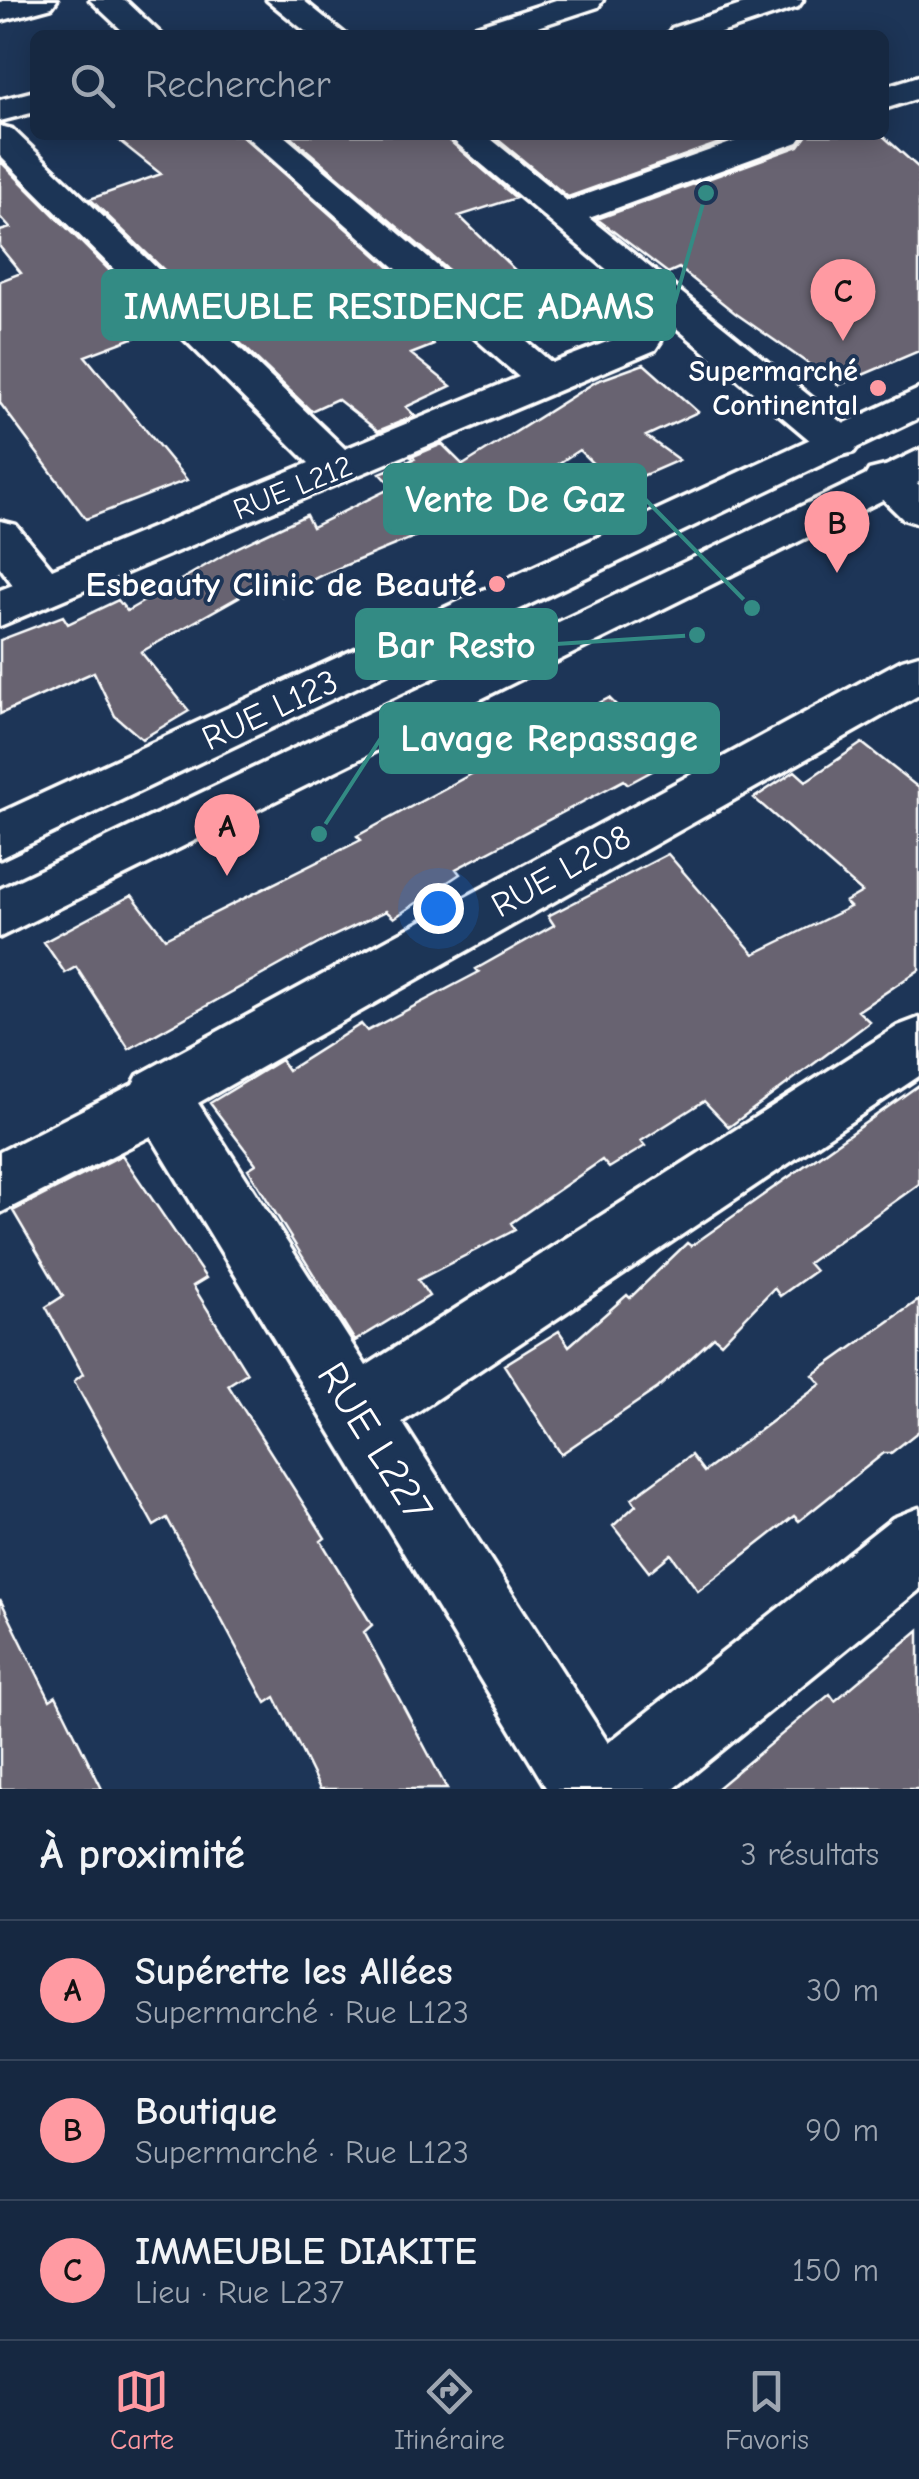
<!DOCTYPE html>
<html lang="fr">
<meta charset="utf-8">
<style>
:root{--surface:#162841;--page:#23344c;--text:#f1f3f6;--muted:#9ea6b1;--line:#35445a;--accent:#ff9aa2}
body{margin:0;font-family:"Comic Neue",sans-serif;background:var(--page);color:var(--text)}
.you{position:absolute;left:438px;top:908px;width:35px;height:35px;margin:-25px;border:8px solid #fff;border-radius:50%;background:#1a73e8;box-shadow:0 0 0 15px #1a73e833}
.badge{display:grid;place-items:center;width:65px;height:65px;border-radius:50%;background:var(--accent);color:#111;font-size:32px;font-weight:700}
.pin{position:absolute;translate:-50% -82px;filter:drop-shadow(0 2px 5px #0008)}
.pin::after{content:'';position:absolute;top:52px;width:35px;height:30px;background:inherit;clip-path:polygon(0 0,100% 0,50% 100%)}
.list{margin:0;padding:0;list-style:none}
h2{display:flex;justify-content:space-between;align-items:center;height:130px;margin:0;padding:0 40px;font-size:42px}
h2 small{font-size:32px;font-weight:400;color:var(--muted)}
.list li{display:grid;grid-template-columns:65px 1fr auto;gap:30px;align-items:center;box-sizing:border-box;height:140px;padding:0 40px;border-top:2px solid var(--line)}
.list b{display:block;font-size:38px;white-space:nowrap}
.list p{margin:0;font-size:32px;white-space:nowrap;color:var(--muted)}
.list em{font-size:32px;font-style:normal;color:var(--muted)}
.icon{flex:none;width:55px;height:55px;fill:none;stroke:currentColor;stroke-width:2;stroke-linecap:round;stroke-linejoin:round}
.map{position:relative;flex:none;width:919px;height:1789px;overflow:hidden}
.search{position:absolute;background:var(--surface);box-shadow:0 5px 25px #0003;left:30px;right:30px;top:30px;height:110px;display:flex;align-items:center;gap:25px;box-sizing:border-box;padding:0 35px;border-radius:15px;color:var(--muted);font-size:38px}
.sheet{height:550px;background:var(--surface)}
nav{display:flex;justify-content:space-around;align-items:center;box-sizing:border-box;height:140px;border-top:2px solid var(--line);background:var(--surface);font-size:28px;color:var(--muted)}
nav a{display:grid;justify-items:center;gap:5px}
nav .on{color:var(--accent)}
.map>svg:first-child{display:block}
.building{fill:#676471;stroke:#fff;stroke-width:2.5}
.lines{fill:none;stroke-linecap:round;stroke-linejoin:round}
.minor-casing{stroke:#fff;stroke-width:7}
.major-casing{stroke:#fff;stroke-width:7}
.minor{fill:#1d3557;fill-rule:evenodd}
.major{fill:#1d3557;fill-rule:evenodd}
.poi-dot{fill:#ff9aa2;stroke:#1d3557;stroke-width:4}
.labels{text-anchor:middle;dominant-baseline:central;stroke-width:8;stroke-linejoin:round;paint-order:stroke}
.far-poi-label{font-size:30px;font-weight:bold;fill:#fff;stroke:#1d3557;text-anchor:end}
.far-street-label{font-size:30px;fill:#fff;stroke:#1d3557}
.poi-label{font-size:35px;font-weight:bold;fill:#fff;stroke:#1d3557;text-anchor:end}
.street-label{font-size:35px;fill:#fff;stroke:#1d3557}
.near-street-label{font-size:42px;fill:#fff;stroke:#1d3557}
.leader{fill:none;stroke:#338b84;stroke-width:4}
.callout-dot{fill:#338b84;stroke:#1d3557;stroke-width:4}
.callout{fill:#338b84;stroke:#338b84;stroke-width:4}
.callout-label{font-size:38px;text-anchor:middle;font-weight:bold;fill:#fff}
</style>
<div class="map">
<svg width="919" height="1789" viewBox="0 0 919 1789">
<rect width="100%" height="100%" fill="#1d3557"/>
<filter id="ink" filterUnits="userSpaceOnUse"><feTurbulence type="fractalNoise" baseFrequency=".01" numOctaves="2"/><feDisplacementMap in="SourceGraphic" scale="20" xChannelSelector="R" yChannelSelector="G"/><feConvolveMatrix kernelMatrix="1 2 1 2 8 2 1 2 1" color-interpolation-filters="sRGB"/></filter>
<g filter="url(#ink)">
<!-- building -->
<path class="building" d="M112 135H241L458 328 429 340 434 345 411 354 451 386 406 407 415 416 378 431 337 399 311 411 90 199 161 174Z
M289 135H443L516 198 459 216 542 296 499 313Z
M492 135H742L568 197Z
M807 135H882L919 168V351L839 385 735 313 679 268 668 273 597 219 799 146Z
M0 161 165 326 85 356 187 480 86 519 0 403V281L21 273 0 247V231L10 228 0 217Z
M644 364 698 412 646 436 679 460 617 487 579 450 521 488 439 521 443 525 322 575 282 596 267 581 141 652 189 711 142 739 115 716 94 672 0 714V640L63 616 68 624 118 600 127 611 234 549 306 515 312 527 393 487 380 473 414 459 411 457 442 444 463 465 597 381Z
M609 698 644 733 651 729 678 757 628 784 624 780 456 869 460 874 394 918 386 911 327 939 129 1049 76 967 65 973 44 942 132 895 165 938 361 840 357 836 495 761 492 757Z
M862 743 919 788V970L858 1011 870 1022 729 1127 704 1101 641 1141 645 1146 609 1168 602 1160 511 1223 515 1230 418 1280 429 1296 355 1341 248 1169 256 1164 210 1103 281 1060 288 1070 361 1024 367 1031 479 972 476 969 554 925 548 916 668 854 754 954 850 907 845 902 862 892 754 798 795 771 806 781Z
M919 1085V1184L808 1263 815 1271 780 1296 774 1288 721 1343 714 1337 658 1388 561 1454 504 1365 559 1331 569 1346 627 1295 630 1298 687 1243 691 1246Z
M122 1155 206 1278 193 1286 247 1373 228 1385 325 1538 321 1541 372 1625 364 1632 447 1789H320L275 1697 266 1703 167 1518 154 1526 74 1381 83 1374 46 1307 63 1296 13 1211Z
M919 1300V1431L891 1453H884L799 1521 794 1516 698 1591 671 1554 649 1572 613 1526 636 1505 632 1498 691 1455 704 1472 821 1384 813 1375Z
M0 1599 50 1700 56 1696 102 1789H0Z
M919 1630V1789H716L830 1694 835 1701Z"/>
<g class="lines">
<defs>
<path id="minor" d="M7 0H57L52 7 0 21V2Z
M90 0H125L162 35H127Z
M267 0H303L346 35H310Z
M556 0H603L598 7 513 35H465L470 28Z
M756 0H803L798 7 715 35H667L672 28Z
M919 76V98L884 109V87Z
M35 91V112L0 121V100Z
M0 126 12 129 345 449 519 377 245 135H283L552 363 641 329 655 332 661 341 655 350 0 626V590L13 585 0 567V521L16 525 52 569 309 463 0 156Z
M447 135H486L567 201 753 135H803L798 142 589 218 854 432 861 442 854 452 839 456 824 452Z
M885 466 901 470 919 485V524L903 519 863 480 869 470Z
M919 655V695L198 1103 366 1366 898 1026 919 1018V1076L402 1422 608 1743 893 1518 919 1508V1590L674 1789H547L151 1136 0 1213V1152L133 1084 138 1075 902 660Z"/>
<path id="major" d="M919 389V418L0 858V813Z
M919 450V482L0 937V889Z"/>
</defs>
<!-- minor casing -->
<use href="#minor" class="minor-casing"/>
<!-- major casing -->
<use href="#major" class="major-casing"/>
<!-- minor -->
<use href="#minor" class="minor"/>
<!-- major -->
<use href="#major" class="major"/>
</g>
</g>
<!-- markers -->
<g class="poi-dot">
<circle cx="878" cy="388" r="10"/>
<circle cx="497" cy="584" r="10"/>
</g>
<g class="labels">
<!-- far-poi labels -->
<g class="far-poi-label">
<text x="858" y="371">Supermarché<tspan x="858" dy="34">Continental</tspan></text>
</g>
<!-- far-street labels -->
<g class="far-street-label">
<text transform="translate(293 488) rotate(-22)">RUE L212</text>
</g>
<!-- poi labels -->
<g class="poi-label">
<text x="477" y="584">Esbeauty Clinic de Beauté</text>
</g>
<!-- street labels -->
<g class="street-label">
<text transform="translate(270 710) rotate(-25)">RUE L123</text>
<text transform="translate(561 871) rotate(-29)">RUE L208</text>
</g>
<!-- near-street labels -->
<g class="near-street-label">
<text transform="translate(375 1442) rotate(58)">RUE L227</text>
</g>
</g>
<!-- callouts -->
<path class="leader" d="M706 193L674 305M752 608L645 499M697 635L556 644M319 834L381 738"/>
<g class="callout-dot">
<circle cx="706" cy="193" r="10"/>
<circle cx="752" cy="608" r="10"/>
<circle cx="697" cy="635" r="10"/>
<circle cx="319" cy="834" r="10"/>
</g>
<g class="callout">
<rect x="103" y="271" width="571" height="68" rx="10"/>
<rect x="385" y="465" width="260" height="68" rx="10"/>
<rect x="357" y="610" width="199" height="68" rx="10"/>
<rect x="381" y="704" width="337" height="68" rx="10"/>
</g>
<g class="callout-label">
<text x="389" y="319">IMMEUBLE RESIDENCE ADAMS</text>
<text x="515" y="512">Vente De Gaz</text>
<text x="456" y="658">Bar Resto</text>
<text x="549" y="751">Lavage Repassage</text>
</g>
</svg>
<div class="you"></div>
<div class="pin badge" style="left:227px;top:876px">A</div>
<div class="pin badge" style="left:837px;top:573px">B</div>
<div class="pin badge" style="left:843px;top:341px">C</div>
<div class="search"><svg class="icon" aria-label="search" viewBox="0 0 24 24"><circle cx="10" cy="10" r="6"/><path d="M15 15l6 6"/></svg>Rechercher</div>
</div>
<section class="sheet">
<h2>À proximité<small>3 résultats</small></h2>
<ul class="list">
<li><span class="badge">A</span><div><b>Supérette les Allées</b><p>Supermarché · Rue L123</p></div><em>30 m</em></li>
<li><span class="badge">B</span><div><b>Boutique</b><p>Supermarché · Rue L123</p></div><em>90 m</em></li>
<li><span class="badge">C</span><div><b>IMMEUBLE DIAKITE</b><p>Lieu · Rue L237</p></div><em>150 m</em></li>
</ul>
</section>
<nav>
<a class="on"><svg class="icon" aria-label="map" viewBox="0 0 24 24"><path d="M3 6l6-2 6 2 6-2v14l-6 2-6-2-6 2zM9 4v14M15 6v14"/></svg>Carte</a>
<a><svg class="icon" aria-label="directions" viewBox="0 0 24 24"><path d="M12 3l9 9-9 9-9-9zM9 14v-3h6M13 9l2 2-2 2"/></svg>Itinéraire</a>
<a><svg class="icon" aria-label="saved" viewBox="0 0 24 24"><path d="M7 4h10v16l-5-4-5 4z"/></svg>Favoris</a>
</nav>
